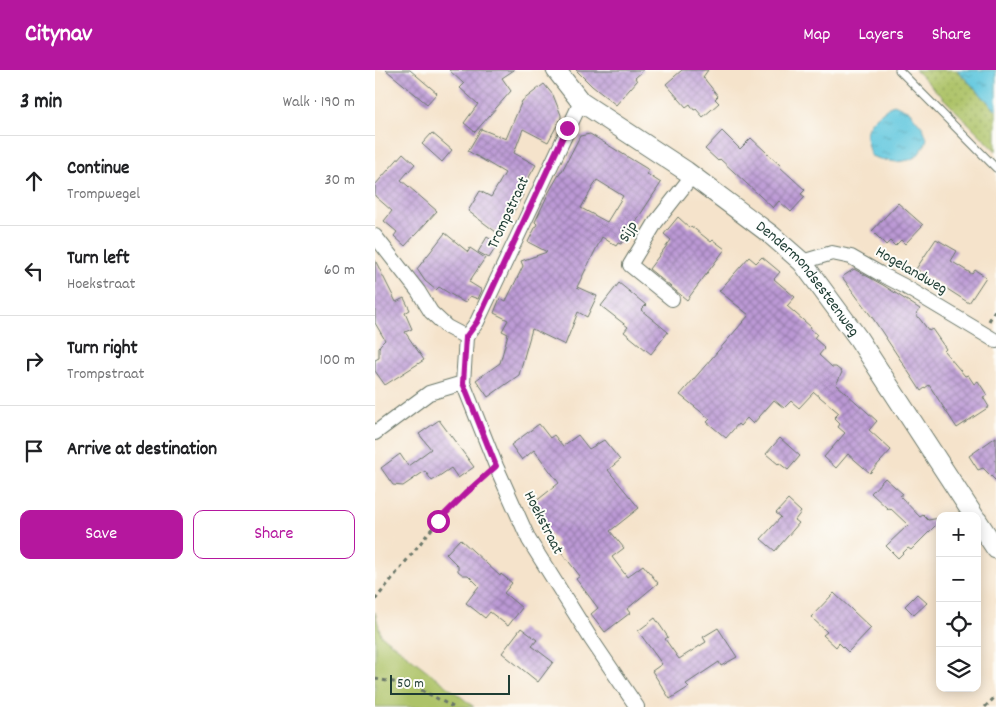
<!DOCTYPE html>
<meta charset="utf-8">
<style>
:root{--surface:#fff;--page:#f2f2f2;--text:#202124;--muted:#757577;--line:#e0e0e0;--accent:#b5179e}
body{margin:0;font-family:Dekko,sans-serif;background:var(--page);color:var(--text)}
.controls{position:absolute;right:15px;bottom:15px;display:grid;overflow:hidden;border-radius:10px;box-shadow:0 2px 12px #0003}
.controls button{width:45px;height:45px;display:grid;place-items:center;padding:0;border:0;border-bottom:1px solid var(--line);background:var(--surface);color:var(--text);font:25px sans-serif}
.scale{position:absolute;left:15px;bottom:12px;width:120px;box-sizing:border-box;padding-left:5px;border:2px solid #1f3d34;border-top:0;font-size:14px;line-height:18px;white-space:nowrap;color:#1f3d34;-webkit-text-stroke:4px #fdfcf7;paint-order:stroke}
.stop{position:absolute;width:15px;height:15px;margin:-11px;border:4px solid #b5179e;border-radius:50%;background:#fff}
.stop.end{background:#b5179e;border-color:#fff;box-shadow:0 1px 5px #0008}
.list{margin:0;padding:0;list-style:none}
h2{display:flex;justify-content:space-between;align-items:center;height:65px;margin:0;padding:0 20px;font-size:21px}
h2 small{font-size:16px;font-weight:400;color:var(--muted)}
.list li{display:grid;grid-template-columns:32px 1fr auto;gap:15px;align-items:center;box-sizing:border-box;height:90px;padding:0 20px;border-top:1px solid var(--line)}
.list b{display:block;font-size:19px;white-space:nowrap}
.list p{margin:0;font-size:16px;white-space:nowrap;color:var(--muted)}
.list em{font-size:16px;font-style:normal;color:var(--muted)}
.actions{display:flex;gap:10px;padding:15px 20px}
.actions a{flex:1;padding:11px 0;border:1px solid var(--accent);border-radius:10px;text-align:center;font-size:18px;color:var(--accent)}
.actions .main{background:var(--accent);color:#fff}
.icon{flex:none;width:28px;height:28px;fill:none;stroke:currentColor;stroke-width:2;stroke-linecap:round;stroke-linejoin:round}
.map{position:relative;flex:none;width:621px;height:637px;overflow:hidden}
header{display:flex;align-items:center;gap:30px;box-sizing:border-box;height:70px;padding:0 25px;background:var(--accent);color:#fff}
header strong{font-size:24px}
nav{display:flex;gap:28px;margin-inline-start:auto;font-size:18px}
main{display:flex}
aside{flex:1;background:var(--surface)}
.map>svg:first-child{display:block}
.grass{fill:url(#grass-dots);stroke:#66804e}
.park{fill:#adc368;stroke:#66804e}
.water{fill:url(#water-ripples);stroke:#408289}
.building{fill:url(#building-cross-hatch);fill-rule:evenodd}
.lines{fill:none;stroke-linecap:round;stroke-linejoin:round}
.lane-casing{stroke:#6a7769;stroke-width:9}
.street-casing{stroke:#6a7769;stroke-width:16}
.secondary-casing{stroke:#6a7769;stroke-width:21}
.path{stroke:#6a7769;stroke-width:3;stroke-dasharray:4 4;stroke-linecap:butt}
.lane{stroke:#fff;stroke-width:7}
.street{stroke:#fff;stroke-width:14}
.secondary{stroke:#fff;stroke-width:19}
.route{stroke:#b5179e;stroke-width:6}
.labels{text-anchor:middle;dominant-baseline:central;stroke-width:4;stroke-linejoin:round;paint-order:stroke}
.street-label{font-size:16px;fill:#1f3d34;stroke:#fdfcf7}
</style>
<header>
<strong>Citynav</strong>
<nav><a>Map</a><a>Layers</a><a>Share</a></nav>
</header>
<main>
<aside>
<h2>3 min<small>Walk · 190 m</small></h2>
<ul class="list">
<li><svg class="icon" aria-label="ahead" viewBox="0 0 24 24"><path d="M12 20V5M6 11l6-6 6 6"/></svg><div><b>Continue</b><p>Trompwegel</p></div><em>30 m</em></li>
<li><svg class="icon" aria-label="left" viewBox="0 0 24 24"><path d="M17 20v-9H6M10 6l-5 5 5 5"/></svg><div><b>Turn left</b><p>Hoekstraat</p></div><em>60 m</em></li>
<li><svg class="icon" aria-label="right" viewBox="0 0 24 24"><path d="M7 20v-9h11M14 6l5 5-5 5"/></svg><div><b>Turn right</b><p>Trompstraat</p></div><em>100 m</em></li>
<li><svg class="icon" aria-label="arrive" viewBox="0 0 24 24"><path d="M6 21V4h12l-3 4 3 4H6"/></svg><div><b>Arrive at destination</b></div></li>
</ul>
<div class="actions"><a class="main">Save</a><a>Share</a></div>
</aside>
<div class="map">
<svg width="621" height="637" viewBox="0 0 621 637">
<defs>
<pattern id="grass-dots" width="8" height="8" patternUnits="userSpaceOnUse" patternTransform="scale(1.25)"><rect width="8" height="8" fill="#adc368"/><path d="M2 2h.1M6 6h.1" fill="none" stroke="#8ca056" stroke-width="1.8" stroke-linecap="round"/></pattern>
<pattern id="water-ripples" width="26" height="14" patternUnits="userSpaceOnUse" patternTransform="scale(1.25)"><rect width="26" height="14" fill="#61c7de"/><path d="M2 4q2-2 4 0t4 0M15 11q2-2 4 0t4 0" fill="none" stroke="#4fa3b5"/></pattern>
<pattern id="building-cross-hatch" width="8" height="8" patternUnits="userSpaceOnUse" patternTransform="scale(1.25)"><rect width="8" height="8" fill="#bc99d5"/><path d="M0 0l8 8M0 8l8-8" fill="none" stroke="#987eae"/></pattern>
</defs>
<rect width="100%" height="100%" fill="#fdfcf7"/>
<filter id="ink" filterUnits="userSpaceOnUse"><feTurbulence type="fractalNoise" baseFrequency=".02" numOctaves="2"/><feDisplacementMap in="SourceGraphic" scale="10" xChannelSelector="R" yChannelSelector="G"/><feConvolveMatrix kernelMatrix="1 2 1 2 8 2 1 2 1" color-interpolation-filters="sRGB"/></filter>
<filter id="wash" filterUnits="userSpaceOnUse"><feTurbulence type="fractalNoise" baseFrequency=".0096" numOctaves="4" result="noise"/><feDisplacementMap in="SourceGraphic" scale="20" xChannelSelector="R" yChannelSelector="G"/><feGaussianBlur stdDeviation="1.12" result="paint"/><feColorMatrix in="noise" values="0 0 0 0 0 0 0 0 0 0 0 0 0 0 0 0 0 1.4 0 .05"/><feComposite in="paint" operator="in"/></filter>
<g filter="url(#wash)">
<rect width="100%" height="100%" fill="#f5e3cb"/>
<!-- grass -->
<path class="grass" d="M540 0H582L621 40V81Z"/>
<!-- park -->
<path class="park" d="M0 542 6 565 99 637H0Z"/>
<!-- water -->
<path class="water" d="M582 0H621V40Z
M519 34 534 41 548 58 552 68 550 75 542 86 534 90 522 92 508 90 496 86C494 80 491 73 491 66 491 51 509 41 519 34Z"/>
<g id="blocks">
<!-- building -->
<path class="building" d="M11 0H35L62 23 52 34Z
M74 0H139L127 8 136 21 100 62 89 53 103 34 85 18 89 14Z
M201 0H269L260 8 262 11 241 35 217 16Z
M307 0H333L328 7 343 26 340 29 344 33 328 47 321 39 319 40 315 34 311 37 291 14Z
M169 14 178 25 186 45V48L173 72 148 59 139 83 161 95 145 123 148 125 125 165 93 141 105 121 116 127 130 103 93 81 106 59 131 69 147 31Z
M347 61 365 79 376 68 406 96 405 97 430 120 426 124 430 127 416 142 404 131 398 138 345 89 343 91 330 79Z
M57 63 77 80 67 92 47 74Z
M215 64 274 100 272 104 286 113 246 174 243 173 241 176 227 167 202 217 222 226 212 247 203 242 190 275 157 259 144 305 113 327 101 310 125 293 133 264 127 261 133 250 119 243 125 228 131 231 148 196 146 191 172 182 153 172 162 154 160 152 174 122 186 101H187L205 66ZM222 110 248 126 232 152 206 138Z
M28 83 40 94 26 110 62 141 30 176 19 166 22 162 9 151 17 141 0 126V115Z
M523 133 548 155 530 174 526 170 520 176 515 171 511 175 497 161Z
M303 147 315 158 316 156 336 172 338 170 350 179 312 230 274 199 296 170 289 164Z
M70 163 93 182 95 178 110 188 94 212 107 220 103 229 95 226 90 233 64 217 61 220 50 211 42 199Z
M112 167 123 174 114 188 103 182Z
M561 169 582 181 576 191 597 204 600 200 611 207 594 233 541 199Z
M374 187 381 193 387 187 405 202 399 209 420 227 412 236 436 257 435 259 442 264 439 268 449 277 448 278 449 279 444 285 457 297H461L467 302 463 311 461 314 502 351 494 360 516 380 495 403 473 384 461 398 449 387 470 363 463 357 465 354 459 348 464 343 439 322 424 338 416 331 409 338 399 330 378 354 372 348 365 356 363 354 351 368 332 352 335 349 305 325 374 245 344 221Z
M0 190 21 232 29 228 35 240 30 243 37 259 30 262 49 290 10 315 0 301V290L4 288V278L5 275 10 270 0 253Z
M479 199 508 215 545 239 541 244 554 261 557 259 571 279 569 281 590 306 593 305 599 314 603 311 612 325 608 327 614 337 582 358 554 315 546 321 499 250 467 207Z
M244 213 271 235 266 240 293 262 276 284 249 262 253 257 226 236Z
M64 350 99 397 83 408 76 398 57 411 50 401 28 416 18 415 6 398 25 384 33 396 56 379 44 364Z
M164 354 175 368 179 365 188 376 203 365 214 379 229 370 245 390 233 400 264 438 235 461 249 478 237 487 252 507 268 495 283 513 252 539 255 543 230 562 216 544 223 538 201 509 205 506 180 474 182 472 159 444 161 443 155 436 184 413 159 380 147 390 136 375Z
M621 367V411L608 398 603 400 594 386Z
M405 368 425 386 413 400 404 393 403 394 391 384Z
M510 408 528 424 525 426 545 447 548 445 553 450 565 448V451L536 480 533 478 523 488 511 476 533 455 515 438 513 439 496 423Z
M413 430 426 442 420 450 424 453 400 481 386 469 406 447 401 443Z
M85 469 125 506 126 504 137 513 129 523 147 538 133 556 115 542 110 548 91 533 104 516 93 505H88L83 501V496L71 484Z
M459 523 496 558 473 582 464 573 461 577 448 565 452 562 436 547Z
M542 524 552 533 539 545 530 536Z
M280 548 293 567 290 569 304 589 331 572 328 567 343 558 362 587 346 596 344 592 311 614 314 617 295 629 277 601 287 594 263 561Z
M146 558 162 570 157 576 178 592 163 612 127 583Z"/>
</g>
</g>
<g filter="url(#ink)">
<use href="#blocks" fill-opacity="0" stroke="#6a7769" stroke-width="1"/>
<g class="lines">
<defs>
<path id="lane" d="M524 0 621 98"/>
<path id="street" d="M0 166 43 221 56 242 72 257 91 267
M427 192 457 183 476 187 504 203 529 216 621 271
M297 229 255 195 281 152 317 106
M91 267 88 313 121 396 154 470 216 569 262 637
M91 267 102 252 206 32
M0 363 54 323 88 313"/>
<g id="secondary">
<path id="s1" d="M181 0 206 32 311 101 395 164 427 192 483 268 599 446"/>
<path d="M602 450 621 479"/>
</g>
</defs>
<!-- lane casing -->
<use href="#lane" class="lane-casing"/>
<!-- street casing -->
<use href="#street" class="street-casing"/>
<!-- secondary casing -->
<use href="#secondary" class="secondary-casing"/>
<!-- path -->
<path class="path" d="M614 251 621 238
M0 530 63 451 110 405
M0 609 37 615 78 637
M610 637 621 626"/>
<!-- lane -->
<use href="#lane" class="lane"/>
<!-- street -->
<use href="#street" class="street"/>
<!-- secondary -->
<use href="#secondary" class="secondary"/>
</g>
</g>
<g class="lines" filter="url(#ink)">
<!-- route -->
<path class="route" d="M63 451 90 424 121 396 88 313 91 267 102 252 192 58"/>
</g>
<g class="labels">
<!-- street labels -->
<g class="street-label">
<text transform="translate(134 143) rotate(-65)">Trompstraat</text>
<text transform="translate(254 162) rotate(-59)">Sijp</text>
<text transform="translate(536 201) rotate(30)">Hogelandweg</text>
<text stroke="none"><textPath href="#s1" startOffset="330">Dendermondsesteenweg</textPath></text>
<text transform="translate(168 453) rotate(63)">Hoekstraat</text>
</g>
</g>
</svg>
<div class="controls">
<button>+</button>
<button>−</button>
<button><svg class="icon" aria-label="locate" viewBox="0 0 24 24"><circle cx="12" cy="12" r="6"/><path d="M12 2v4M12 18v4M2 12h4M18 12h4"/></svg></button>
<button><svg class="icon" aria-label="layers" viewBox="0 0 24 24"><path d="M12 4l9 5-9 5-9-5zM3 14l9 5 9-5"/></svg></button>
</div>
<div class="scale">50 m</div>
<div class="stop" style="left:63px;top:451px"></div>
<div class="stop end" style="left:192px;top:58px"></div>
</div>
</main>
